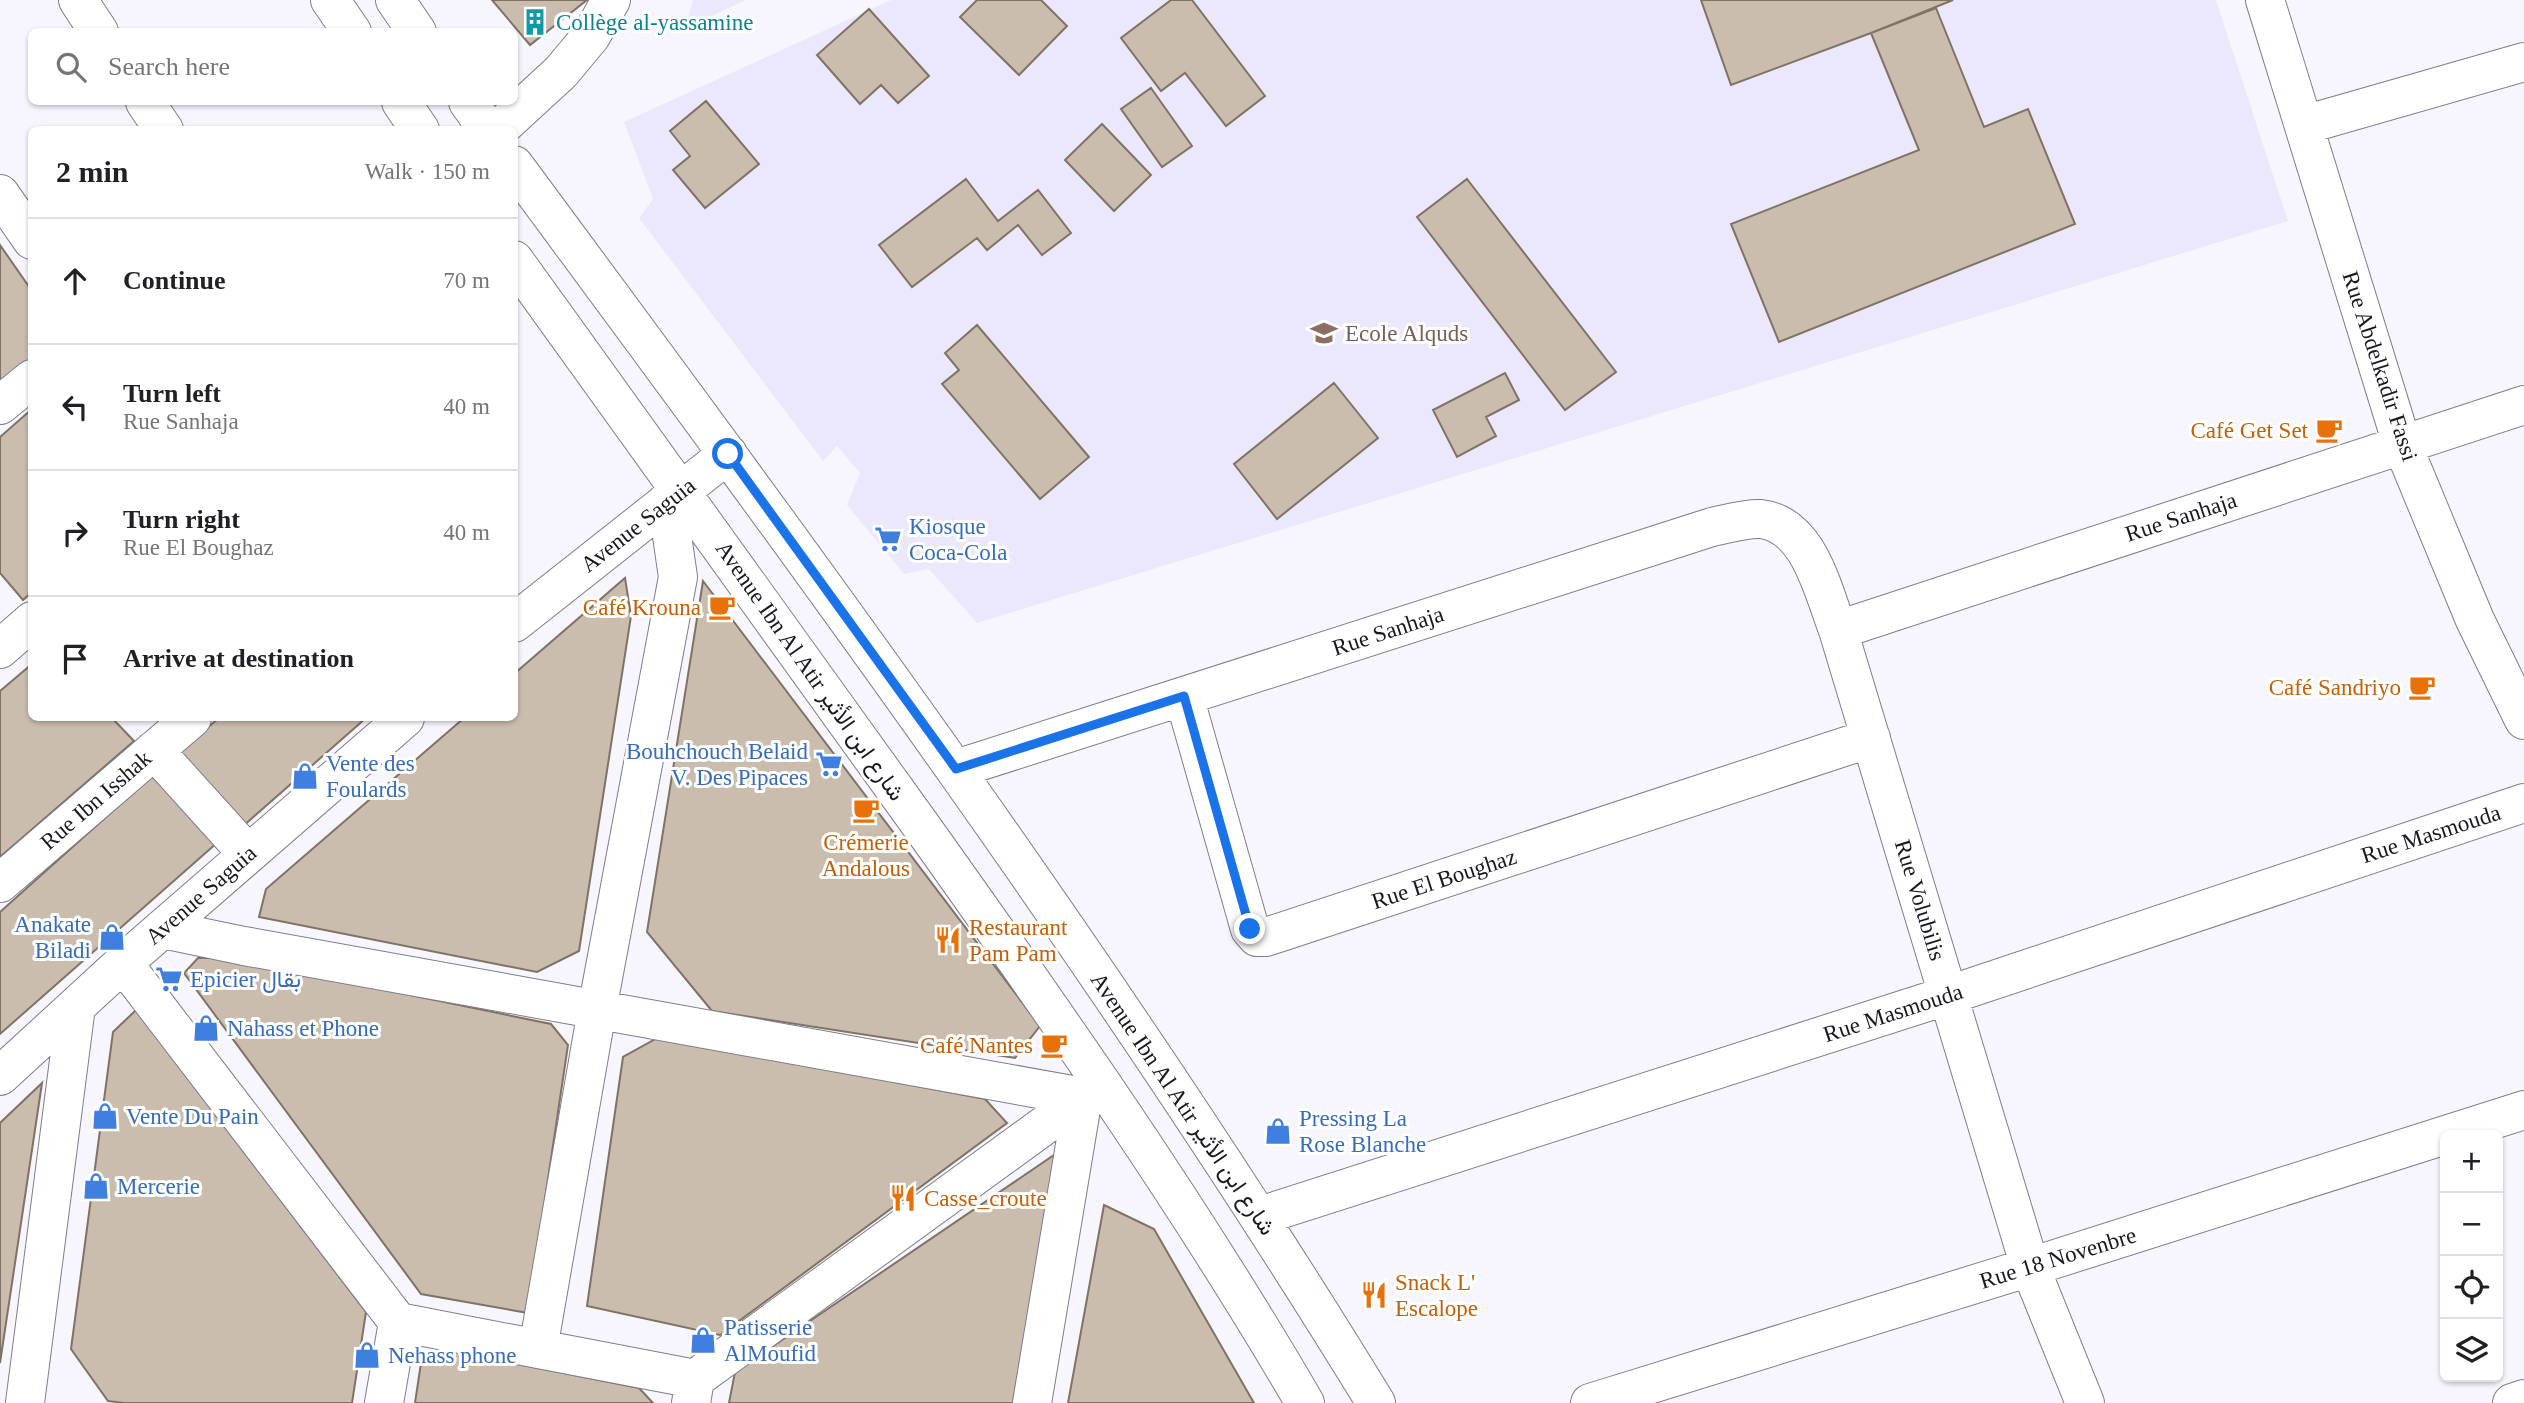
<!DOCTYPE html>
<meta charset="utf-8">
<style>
:root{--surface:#fff;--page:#f6f6f6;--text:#202124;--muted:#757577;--line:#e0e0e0}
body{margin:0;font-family:"Times New Roman",Vazirmatn,serif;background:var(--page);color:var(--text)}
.controls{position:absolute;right:21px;bottom:21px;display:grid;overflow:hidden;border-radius:10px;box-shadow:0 2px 5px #0004}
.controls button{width:63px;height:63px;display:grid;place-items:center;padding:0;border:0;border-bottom:2px solid var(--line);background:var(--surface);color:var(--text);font:35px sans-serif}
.stop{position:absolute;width:21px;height:21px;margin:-16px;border:5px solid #1a73e8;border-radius:50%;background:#fff}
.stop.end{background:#1a73e8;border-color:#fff;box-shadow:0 2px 7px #0008}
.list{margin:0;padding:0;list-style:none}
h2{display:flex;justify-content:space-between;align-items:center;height:91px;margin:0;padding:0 28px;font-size:30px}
h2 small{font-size:23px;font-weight:400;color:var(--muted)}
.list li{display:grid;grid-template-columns:46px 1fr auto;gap:21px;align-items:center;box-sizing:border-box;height:126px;padding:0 28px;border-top:2px solid var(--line)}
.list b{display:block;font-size:26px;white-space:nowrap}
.list p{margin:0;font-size:23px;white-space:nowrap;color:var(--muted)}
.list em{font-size:23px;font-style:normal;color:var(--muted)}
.icon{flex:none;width:38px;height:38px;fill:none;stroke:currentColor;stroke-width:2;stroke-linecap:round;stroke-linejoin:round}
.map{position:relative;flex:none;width:2524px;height:1403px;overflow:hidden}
.search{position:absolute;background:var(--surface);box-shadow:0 2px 5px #0004;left:28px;top:28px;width:490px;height:77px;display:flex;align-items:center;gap:18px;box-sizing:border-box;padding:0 24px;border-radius:10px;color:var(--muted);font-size:26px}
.panel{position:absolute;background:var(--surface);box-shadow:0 2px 5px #0004;left:28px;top:126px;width:490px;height:595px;border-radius:10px}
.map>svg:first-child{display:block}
.built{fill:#ebe8fe}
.building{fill:#cabdae;stroke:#7f7365;stroke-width:2}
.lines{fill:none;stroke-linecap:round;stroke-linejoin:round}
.minor-casing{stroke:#7f7d8e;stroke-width:40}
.minor{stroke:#fff;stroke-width:38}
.route{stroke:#1a73e8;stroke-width:9}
.labels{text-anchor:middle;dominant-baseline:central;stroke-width:6;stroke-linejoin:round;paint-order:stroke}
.culture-label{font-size:23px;fill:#0d838f;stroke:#fff;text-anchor:start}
.education-label{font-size:23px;fill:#785e54;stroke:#fff;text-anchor:start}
.street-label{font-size:23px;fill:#19181f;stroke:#fff}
.food-label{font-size:23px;fill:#c56008;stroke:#fff;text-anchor:end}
.shop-label{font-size:23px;fill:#366cbe;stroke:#fff;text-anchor:start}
</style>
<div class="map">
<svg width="2524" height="1403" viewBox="0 0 2524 1403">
<rect width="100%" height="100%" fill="#f7f6fe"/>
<!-- built -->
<path class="built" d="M693 0H746L685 28Z
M891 0H2216L2288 221 977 623 929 569 904 574 847 505 860 473 837 446 823 461 639 218 653 199 624 122Z"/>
<!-- building -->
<path class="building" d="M492 0H587L530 45Z
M977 0H1041L1067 26 1019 75 960 17Z
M1171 0H1192L1265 96 1226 126 1185 73 1161 91 1121 38Z
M1701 0H1953L1871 33 1731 85Z
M1936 8 1984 127 2028 109 2075 224 1779 342 1731 224 1919 150 1871 33Z
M869 9 929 76 898 103 881 85 860 104 817 55Z
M1151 88 1192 146 1162 167 1121 109Z
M706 101 759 164 705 208 673 170 690 156 670 131Z
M1102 124 1151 175 1114 211 1065 160Z
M966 179 998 221 1038 190 1071 233 1042 255 1018 225 987 250 977 238 912 287 879 245Z
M1467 179 1616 372 1565 410 1417 217Z
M0 245 32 291V364L0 390Z
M977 325 1089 457 1040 499 942 384 959 370 945 353Z
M1505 373 1519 400 1486 417 1496 436 1457 457 1433 410Z
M1334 383 1378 438 1277 519 1234 464Z
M32 409V592L23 600 0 573V437Z
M625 578 631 616 579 951 537 972 259 917 266 889 464 718H514V674Z
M703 581 1040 1026 1015 1058 712 1011 647 932Z
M32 664V718H112L134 741 0 857V691Z
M219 718H366L242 827 179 752Z
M153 775 218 842 0 1034V912Z
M198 958H230L551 1024 568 1045 528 1313 421 1294 184 973Z
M136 1010 366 1312 352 1403H124L108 1401 71 1349 113 1032Z
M659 1037 985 1099 1007 1123 720 1335 587 1306 623 1057Z
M42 1083 0 1363V1123Z
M1057 1153 1013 1403H729L735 1372Z
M1104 1205 1154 1229 1254 1403H1068Z
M447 1350 639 1388 653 1403H415L421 1363Z"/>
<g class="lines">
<defs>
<path id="minor" d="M78 0 99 32
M330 0 352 32
M395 0 417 32
M2265 0 2402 444 2475 620 2524 720
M145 102 164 130
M401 102 420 130
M468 102 488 130
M2304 125 2524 62
M498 130 561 72 591 36 611 0
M514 165C813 569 1113 974 1376 1403
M0 194 32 240
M514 260C651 449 787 638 922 827 1056 1015 1189 1204 1305 1403
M0 405 32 379
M514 623 728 454
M1838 630 2524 405
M0 649 32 621
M1184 696 1250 929 1257 937H1266L1871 738
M154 750 248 854
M956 769 1712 527C1727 524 1746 518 1761 519 1810 525 1823 592 1838 630L2030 1267 2085 1403
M0 883 192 718
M162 929 244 946 1083 1097 1032 1403
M123 963 398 1322 695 1379
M0 1076 123 963 405 718
M1260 1216 1949 995 2524 803
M538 1349 597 1010 678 577 667 501
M25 1403 76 1006
M384 1403 398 1322
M691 1403 695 1379 1093 1090
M1590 1403 2030 1267 2524 1110
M2512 1403 2524 1399"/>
</defs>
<!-- minor casing -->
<use href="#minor" class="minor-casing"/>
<!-- minor -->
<use href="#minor" class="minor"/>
</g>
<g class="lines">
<!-- route -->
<path class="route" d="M728 454 956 769 1184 696 1250 929"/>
</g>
<!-- icons -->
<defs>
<symbol id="building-bare" viewBox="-9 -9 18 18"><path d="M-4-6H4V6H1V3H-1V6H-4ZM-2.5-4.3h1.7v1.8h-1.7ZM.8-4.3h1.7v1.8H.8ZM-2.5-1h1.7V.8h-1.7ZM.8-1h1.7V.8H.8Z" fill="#0f9aa8" stroke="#fff" stroke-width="2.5" paint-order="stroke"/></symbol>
<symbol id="school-bare" viewBox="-9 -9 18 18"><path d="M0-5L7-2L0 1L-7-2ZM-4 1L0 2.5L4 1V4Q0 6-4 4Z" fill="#8d6e63" stroke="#fff" stroke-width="2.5" paint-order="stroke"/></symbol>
<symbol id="cafe-bare" viewBox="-9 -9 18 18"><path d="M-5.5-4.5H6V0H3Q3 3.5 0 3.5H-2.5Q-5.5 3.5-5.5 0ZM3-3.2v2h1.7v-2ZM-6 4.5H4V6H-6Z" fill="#e8710a" stroke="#fff" stroke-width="2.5" paint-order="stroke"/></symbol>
<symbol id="supermarket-bare" viewBox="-9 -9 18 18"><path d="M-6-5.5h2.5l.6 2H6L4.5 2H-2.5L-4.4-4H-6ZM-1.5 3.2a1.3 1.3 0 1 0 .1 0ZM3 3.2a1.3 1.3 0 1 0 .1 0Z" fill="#3f7fe0" stroke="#fff" stroke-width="2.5" paint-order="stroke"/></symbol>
<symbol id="shop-bare" viewBox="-9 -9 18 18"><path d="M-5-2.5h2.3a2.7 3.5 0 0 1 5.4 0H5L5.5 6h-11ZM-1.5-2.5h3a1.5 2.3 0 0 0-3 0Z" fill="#3f7fe0" stroke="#fff" stroke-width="2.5" paint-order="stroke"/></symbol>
<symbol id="restaurant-bare" viewBox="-9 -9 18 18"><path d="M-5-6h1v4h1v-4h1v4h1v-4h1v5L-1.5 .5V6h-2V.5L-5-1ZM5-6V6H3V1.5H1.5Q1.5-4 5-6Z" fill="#e8710a" stroke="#fff" stroke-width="2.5" paint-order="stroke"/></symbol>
</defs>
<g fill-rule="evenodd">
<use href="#building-bare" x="516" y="3" width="38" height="38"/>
<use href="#school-bare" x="1305" y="314" width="38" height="38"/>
<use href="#cafe-bare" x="2310" y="411" width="38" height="38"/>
<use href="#supermarket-bare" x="869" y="520" width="38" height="38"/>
<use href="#cafe-bare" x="703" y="588" width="38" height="38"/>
<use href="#cafe-bare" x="2403" y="668" width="38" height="38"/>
<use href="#supermarket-bare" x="810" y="745" width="38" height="38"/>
<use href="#shop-bare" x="286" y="757" width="38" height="38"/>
<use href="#cafe-bare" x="847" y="791" width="38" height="38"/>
<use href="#shop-bare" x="93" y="918" width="38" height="38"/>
<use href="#restaurant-bare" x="929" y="921" width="38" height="38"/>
<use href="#supermarket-bare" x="150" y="960" width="38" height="38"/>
<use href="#shop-bare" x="187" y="1009" width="38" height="38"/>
<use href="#cafe-bare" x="1035" y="1026" width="38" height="38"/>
<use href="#shop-bare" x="86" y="1097" width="38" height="38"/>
<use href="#shop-bare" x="1259" y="1112" width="38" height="38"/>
<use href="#shop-bare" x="77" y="1167" width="38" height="38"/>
<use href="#restaurant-bare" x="884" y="1179" width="38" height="38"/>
<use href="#restaurant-bare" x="1355" y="1276" width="38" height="38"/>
<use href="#shop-bare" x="684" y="1321" width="38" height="38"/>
<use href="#shop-bare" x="348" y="1336" width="38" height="38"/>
</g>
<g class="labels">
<!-- culture labels -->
<g class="culture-label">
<text x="556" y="22">Collège al-yassamine</text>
</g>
<!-- education labels -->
<g class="education-label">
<text x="1345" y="333">Ecole Alquds</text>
</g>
<!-- street labels -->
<g class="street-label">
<text transform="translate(2380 366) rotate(72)">Rue Abdelkadir Fassi</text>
<text transform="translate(2181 517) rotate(-18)">Rue Sanhaja</text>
<text transform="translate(638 525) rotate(-38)">Avenue Saguia</text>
<text transform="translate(1388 631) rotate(-18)">Rue Sanhaja</text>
<text transform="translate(810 671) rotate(55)">Avenue Ibn Al Atir شارع ابن الأثير</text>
<text transform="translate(96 800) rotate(-41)">Rue Ibn Isshak</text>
<text transform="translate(2431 834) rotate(-18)">Rue Masmouda</text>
<text transform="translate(1444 879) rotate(-18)">Rue El Boughaz</text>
<text transform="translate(201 895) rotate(-41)">Avenue Saguia</text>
<text transform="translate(1920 900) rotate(73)">Rue Volubilis</text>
<text transform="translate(1893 1013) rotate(-18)">Rue Masmouda</text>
<text transform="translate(1183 1104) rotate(56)">Avenue Ibn Al Atir شارع ابن الأثير</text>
<text transform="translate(2058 1258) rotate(-17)">Rue 18 Novenbre</text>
</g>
<!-- food labels -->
<g class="food-label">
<text x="2308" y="430">Café Get Set</text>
<text x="701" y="607">Café Krouna</text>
<text x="2401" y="687">Café Sandriyo</text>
<text x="866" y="842" text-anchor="middle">Crémerie<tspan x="866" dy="26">Andalous</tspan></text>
<text x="969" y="927" text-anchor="start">Restaurant<tspan x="969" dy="26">Pam Pam</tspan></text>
<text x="1033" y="1045">Café Nantes</text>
<text x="924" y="1198" text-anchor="start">Casse_croute</text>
<text x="1395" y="1282" text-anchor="start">Snack L'<tspan x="1395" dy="26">Escalope</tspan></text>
</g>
<!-- shop labels -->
<g class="shop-label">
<text x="909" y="526">Kiosque<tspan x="909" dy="26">Coca-Cola</tspan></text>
<text x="808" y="751" text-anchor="end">Bouhchouch Belaid<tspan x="808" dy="26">V. Des Pipaces</tspan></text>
<text x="326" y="763">Vente des<tspan x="326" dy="26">Foulards</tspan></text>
<text x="91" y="924" text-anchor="end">Anakate<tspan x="91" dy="26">Biladi</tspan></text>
<text x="190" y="979">Epicier بقال</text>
<text x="227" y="1028">Nahass et Phone</text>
<text x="126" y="1116">Vente Du Pain</text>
<text x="1299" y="1118">Pressing La<tspan x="1299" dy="26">Rose Blanche</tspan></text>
<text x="117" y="1186">Mercerie</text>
<text x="724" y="1327">Patisserie<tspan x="724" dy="26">AlMoufid</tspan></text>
<text x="388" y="1355">Nehass phone</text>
</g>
</g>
</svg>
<div class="controls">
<button>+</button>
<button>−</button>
<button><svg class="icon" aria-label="locate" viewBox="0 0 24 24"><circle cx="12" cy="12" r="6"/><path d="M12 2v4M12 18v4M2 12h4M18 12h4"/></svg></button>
<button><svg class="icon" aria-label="layers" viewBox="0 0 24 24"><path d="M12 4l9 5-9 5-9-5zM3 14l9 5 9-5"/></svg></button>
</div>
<div class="stop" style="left:728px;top:454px"></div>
<div class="stop end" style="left:1250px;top:929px"></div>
<div class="search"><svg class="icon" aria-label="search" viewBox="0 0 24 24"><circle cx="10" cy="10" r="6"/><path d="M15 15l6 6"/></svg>Search here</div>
<section class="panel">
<h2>2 min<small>Walk · 150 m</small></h2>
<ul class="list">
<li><svg class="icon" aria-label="ahead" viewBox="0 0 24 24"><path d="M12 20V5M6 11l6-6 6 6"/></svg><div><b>Continue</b></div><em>70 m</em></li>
<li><svg class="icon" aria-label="left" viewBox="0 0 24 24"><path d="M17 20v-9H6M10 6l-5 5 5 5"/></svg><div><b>Turn left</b><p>Rue Sanhaja</p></div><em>40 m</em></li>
<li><svg class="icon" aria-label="right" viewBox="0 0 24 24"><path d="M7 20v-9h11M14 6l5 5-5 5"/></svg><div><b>Turn right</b><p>Rue El Boughaz</p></div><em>40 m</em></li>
<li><svg class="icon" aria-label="arrive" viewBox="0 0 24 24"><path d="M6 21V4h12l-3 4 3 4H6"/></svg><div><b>Arrive at destination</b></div></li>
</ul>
</section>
</div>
